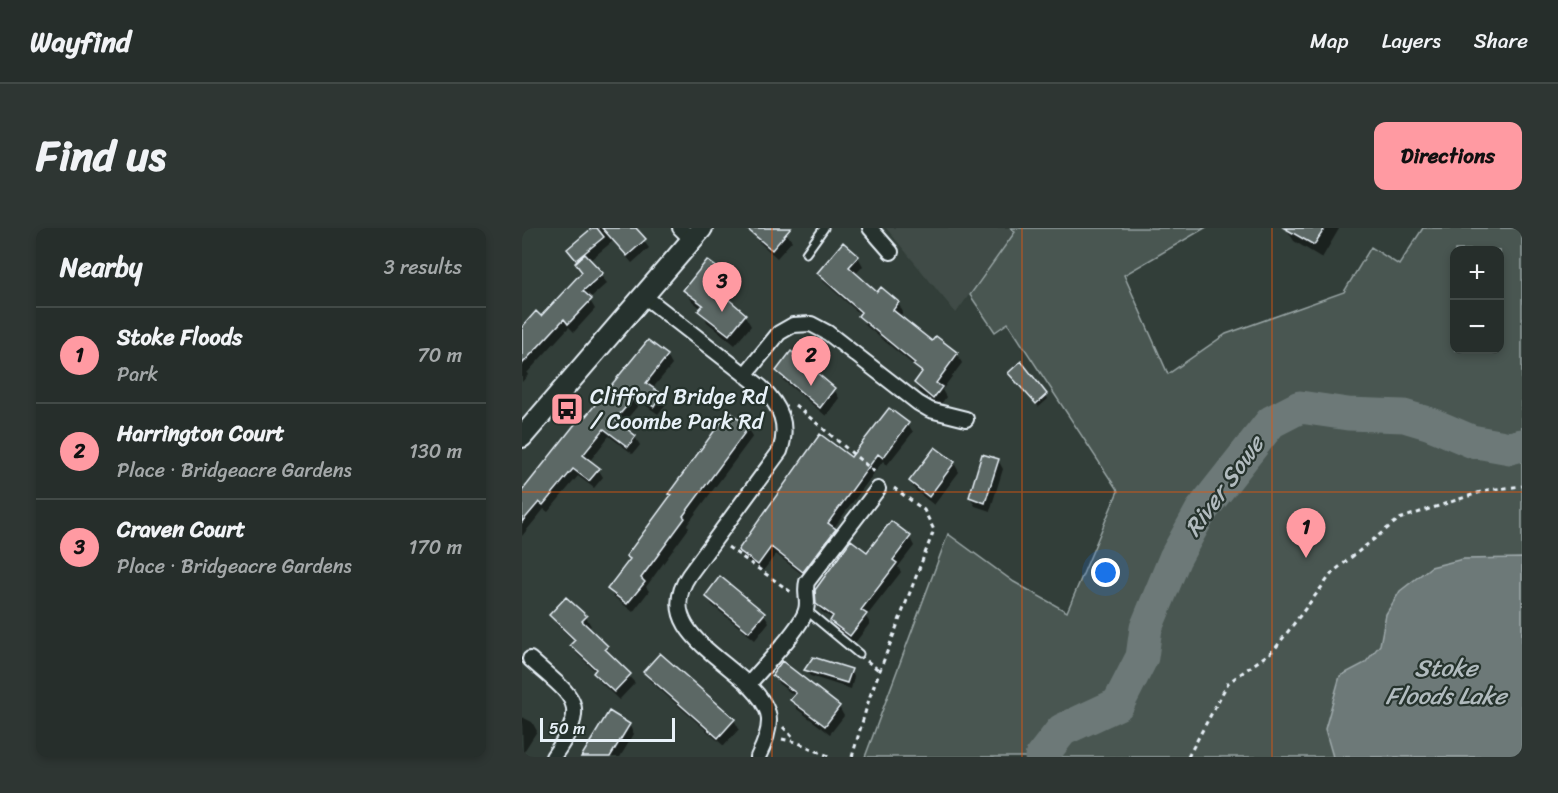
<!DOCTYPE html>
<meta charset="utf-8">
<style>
:root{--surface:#262e2b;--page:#2e3633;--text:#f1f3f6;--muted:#a4a8a9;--line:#424a47;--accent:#ff9aa2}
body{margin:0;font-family:Sriracha,sans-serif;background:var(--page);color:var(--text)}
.controls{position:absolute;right:18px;top:18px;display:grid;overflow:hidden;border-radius:12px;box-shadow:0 3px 9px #0003}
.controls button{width:54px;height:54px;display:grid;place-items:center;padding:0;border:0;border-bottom:2px solid var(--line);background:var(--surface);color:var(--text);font:30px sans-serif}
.scale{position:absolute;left:18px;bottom:15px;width:135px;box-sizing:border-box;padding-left:6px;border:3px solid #e8f1f8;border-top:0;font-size:16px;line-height:21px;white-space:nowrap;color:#e8f1f8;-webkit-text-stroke:4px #26332d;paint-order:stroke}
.you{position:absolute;left:584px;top:345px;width:21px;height:21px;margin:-15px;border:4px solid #fff;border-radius:50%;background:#1a73e8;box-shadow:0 0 0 9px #1a73e833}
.badge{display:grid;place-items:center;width:39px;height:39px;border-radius:50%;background:var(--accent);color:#111;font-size:20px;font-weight:700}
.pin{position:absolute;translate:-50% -50px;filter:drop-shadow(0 2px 3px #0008)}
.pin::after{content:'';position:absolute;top:32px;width:21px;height:18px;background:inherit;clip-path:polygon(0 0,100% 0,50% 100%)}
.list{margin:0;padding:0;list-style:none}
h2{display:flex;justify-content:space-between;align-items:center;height:78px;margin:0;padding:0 24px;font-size:26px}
h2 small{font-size:20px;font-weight:400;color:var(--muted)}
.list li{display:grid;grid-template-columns:39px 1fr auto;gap:18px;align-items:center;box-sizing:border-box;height:96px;padding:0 24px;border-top:2px solid var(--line)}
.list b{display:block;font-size:22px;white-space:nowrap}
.list p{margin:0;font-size:20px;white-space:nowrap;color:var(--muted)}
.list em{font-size:20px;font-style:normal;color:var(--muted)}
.map{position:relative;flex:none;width:1000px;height:529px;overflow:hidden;border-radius:12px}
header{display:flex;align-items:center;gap:36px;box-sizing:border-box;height:84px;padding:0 30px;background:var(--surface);border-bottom:2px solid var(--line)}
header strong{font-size:28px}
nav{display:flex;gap:33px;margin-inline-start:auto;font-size:21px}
.intro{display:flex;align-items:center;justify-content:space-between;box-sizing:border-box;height:144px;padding:0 36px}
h1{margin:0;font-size:42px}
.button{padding:15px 27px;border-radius:12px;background:var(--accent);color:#111;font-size:21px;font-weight:700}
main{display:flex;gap:36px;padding:0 36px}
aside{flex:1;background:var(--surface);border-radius:12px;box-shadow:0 3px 9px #0003}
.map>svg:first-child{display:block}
.built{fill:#3f4b46}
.green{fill:#495651;stroke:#98a4a4;stroke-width:1.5;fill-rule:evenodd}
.water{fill:#6d7978;stroke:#9ea9ab;stroke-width:1.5}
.shadow{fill:#0007}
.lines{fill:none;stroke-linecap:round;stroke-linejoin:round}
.river{stroke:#6d7978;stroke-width:33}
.building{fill:#5c6865;stroke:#e8f1f8;stroke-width:1.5}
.service-casing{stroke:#e8f1f8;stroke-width:11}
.minor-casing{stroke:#e8f1f8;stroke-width:18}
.secondary-casing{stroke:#e8f1f8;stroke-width:24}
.path{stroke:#e8f1f8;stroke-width:3;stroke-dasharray:4.5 4.5;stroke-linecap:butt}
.service{stroke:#26332d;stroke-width:7}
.minor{stroke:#26332d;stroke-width:14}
.secondary{stroke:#26332d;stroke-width:20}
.grid{fill:none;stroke:#e8590c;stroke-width:1.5;stroke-opacity:0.55}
.labels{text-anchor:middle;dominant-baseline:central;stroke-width:4.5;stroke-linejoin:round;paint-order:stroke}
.poi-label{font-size:22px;fill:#e8f1f8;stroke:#26332d;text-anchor:start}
.water-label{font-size:24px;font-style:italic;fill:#b1bbbe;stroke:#26332d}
</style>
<header>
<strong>Wayfind</strong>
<nav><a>Map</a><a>Layers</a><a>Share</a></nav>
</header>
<div class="intro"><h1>Find us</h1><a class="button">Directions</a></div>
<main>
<aside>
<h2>Nearby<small>3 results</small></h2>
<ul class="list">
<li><span class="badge">1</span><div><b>Stoke Floods</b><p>Park</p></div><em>70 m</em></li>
<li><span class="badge">2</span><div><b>Harrington Court</b><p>Place · Bridgeacre Gardens</p></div><em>130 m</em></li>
<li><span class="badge">3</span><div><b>Craven Court</b><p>Place · Bridgeacre Gardens</p></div><em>170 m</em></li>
</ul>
</aside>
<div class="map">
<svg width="1000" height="529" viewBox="0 0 1000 529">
<rect width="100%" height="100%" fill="#323e39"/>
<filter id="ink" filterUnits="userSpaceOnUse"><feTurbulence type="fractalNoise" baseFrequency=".0167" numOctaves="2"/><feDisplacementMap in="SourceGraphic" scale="12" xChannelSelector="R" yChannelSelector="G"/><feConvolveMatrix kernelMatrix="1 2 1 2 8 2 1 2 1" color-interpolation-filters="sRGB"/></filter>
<g filter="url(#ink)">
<!-- built -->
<path class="built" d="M364 0H489L493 3 434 85Z"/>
<!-- green -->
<path class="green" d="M489 0H683L602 47 646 146 704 106 822 64 849 19 877 37 901 0H1000V529H343L426 306 492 354 545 384 596 263 486 95 473 104 448 67 493 4ZM933 22H978V122H933Z"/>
<!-- water -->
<path class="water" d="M1000 330V529H811L803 501 818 448 843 435 858 417 864 386 878 363 909 339 941 331Z"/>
<!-- shadow -->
<path class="shadow" d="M72 0H112L127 20 110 35 91 13 67 33 85 55 67 71 73 81 52 104 47 99 5 145 6 147 0 154V101L19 90 60 45 47 22Z
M231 0H260L270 13 255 30 236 13Z
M764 0H816L817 1 800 30 772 13Z
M336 29 341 38 333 47 356 66 376 75 381 84 377 89 410 115 435 126 440 135 420 162 424 169 417 179 398 164 393 155 400 147 394 139 343 97 339 87 302 54 296 45Z
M208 51 214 62 206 73 222 86 229 98 213 117 185 94 180 81 170 73 163 62Z
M126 114 145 128 150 137 130 161 139 168 144 176 136 186 119 174 99 198 113 209 118 217 111 226 87 208 67 234 76 241 81 249 72 260 56 248 26 284 22 281 0 308V265Z
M256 143 312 161 317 170 304 188 261 152Z
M490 149 524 167 526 171 517 179Z
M367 182 386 196 391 204 365 237 361 233 311 301 317 310 286 351 254 326 241 343 222 330 217 322 330 231Z
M226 200 231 208 165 297 167 300 124 359 127 363 111 384 92 369 87 361 109 333 106 328 150 268 148 266Z
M413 221 432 235 437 244 412 277 393 262 388 254Z
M476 232 481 241 468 283 453 278 448 269Z
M388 310 392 318 376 339 379 344 344 389 348 395 333 415 314 401 311 391 300 384 295 375Z
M185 368 242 386 247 394 233 412 190 377Z
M29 387 64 389 69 398 66 401 85 419 89 429 113 455 97 472 78 454 74 444 55 426 50 417 53 414 34 396Z
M284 442H329L332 449 329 461 288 448Z
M123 444 212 492 217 501 202 518 128 453Z
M252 448 317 479 322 488 308 506 275 481 270 472 273 468 257 456Z
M0 489 10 494 15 503 1 525Z
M107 497 112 506 98 529H61Z"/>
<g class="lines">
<!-- river -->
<path class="river" d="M519 529 540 502 596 476 620 429 624 400 653 330 679 283 749 194 778 179 826 186 882 188 909 196 949 213 988 220 1000 217"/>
</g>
<!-- building -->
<path class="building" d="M70 0H75L82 9 54 32 45 21Z
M80 0H114L124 11 105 28Z
M224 0H269L250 22Z
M762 0H803L792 17Z
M321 14 337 28 327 39 355 64 359 59 377 74 371 82 410 113 414 108 436 125 414 155 420 159 411 171 392 155 400 144 391 137 393 135 336 88 339 84 295 45Z
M63 26 81 45 61 63 70 71 46 96 42 91 0 136V99L14 83 19 88 60 44 53 35Z
M185 32 209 50 198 64 224 86 207 107 176 83 181 77 161 62Z
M126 112 146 127 124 155 140 166 132 179 114 167 93 192 114 208 106 219 82 201 61 227 78 240 67 253 51 241 21 277 17 274 0 294V263L61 186 64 188Z
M269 123 313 160 298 180 254 143Z
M499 133 525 166 514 176 486 145Z
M367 180 387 195 361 230 356 226 306 295 314 301 281 344 249 319 236 337 216 322 298 206 329 229Z
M207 183 227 199 161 288 163 290 119 350 123 354 105 376 85 361 108 331 104 328 149 267 146 266Z
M413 219 433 234 407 269 387 253Z
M460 226 477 231 463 275 447 269Z
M369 293 389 308 371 332 375 335 339 382 345 386 328 408 308 393 311 388 294 376 293 362 329 312 345 324Z
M198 348 243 385 227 404 183 368Z
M44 369 65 388 60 393 86 418 83 421 109 446 92 464 71 445 74 441 48 417 53 412 27 387Z
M138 425 213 491 196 510 121 444Z
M291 429 330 441 325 455 282 442Z
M260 433 318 478 303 498 268 472 274 465 250 447Z
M87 483 108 496 88 529H59Z"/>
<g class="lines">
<defs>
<path id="service" d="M284 25 302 0
M284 382 337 426"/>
<path id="minor" d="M158 0 170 12
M348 0 369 24
M122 68 239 159C259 178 267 197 258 223L167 347C125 410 231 437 246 485 250 499 242 517 236 529
M223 147 257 105 271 97 289 96 306 105 396 175 408 182 444 191
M8 431C51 470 70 474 31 529
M226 457C239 441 280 400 284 382 287 373 282 364 285 354L356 261"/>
<path id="secondary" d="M0 209 180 0"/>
</defs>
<!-- service casing -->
<use href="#service" class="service-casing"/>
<!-- minor casing -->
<use href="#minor" class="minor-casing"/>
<!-- secondary casing -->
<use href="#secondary" class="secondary-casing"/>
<!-- path -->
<path class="path" d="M273 177 355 246
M206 319 269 364
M345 433 358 443
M261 499 273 512
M260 511 274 514 309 529
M330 529 348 468 412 302 402 282 372 260
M666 529 706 455 752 422 811 344 877 291 965 262 1000 258"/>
<!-- service -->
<use href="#service" class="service"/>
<!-- minor -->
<use href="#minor" class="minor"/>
<!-- secondary -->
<use href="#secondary" class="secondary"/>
</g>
</g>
<!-- grid -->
<path class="grid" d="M250 0V529M500 0V529M750 0V529M0 264H1000"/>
<!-- icons -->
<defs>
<symbol id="bus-square" viewBox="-11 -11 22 22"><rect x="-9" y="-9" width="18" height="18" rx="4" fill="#ff9aa2" stroke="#26332d"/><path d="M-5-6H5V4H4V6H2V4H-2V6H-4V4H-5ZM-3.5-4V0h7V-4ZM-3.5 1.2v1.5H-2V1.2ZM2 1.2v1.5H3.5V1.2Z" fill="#111"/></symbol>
</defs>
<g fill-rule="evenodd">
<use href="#bus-square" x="26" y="162" width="38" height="38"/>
</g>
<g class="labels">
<!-- poi labels -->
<g class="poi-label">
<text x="68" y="168">Clifford Bridge Rd<tspan x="68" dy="25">/ Coombe Park Rd</tspan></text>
</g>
<!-- water labels -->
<g class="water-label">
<text transform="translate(702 258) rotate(-54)">River Sowe</text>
<text x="924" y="440">Stoke<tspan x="924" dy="28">Floods Lake</tspan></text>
</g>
</g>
</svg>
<div class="controls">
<button>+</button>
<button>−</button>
</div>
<div class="scale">50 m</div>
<div class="you"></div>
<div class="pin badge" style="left:784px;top:330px">1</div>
<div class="pin badge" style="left:289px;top:158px">2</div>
<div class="pin badge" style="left:200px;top:84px">3</div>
</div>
</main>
